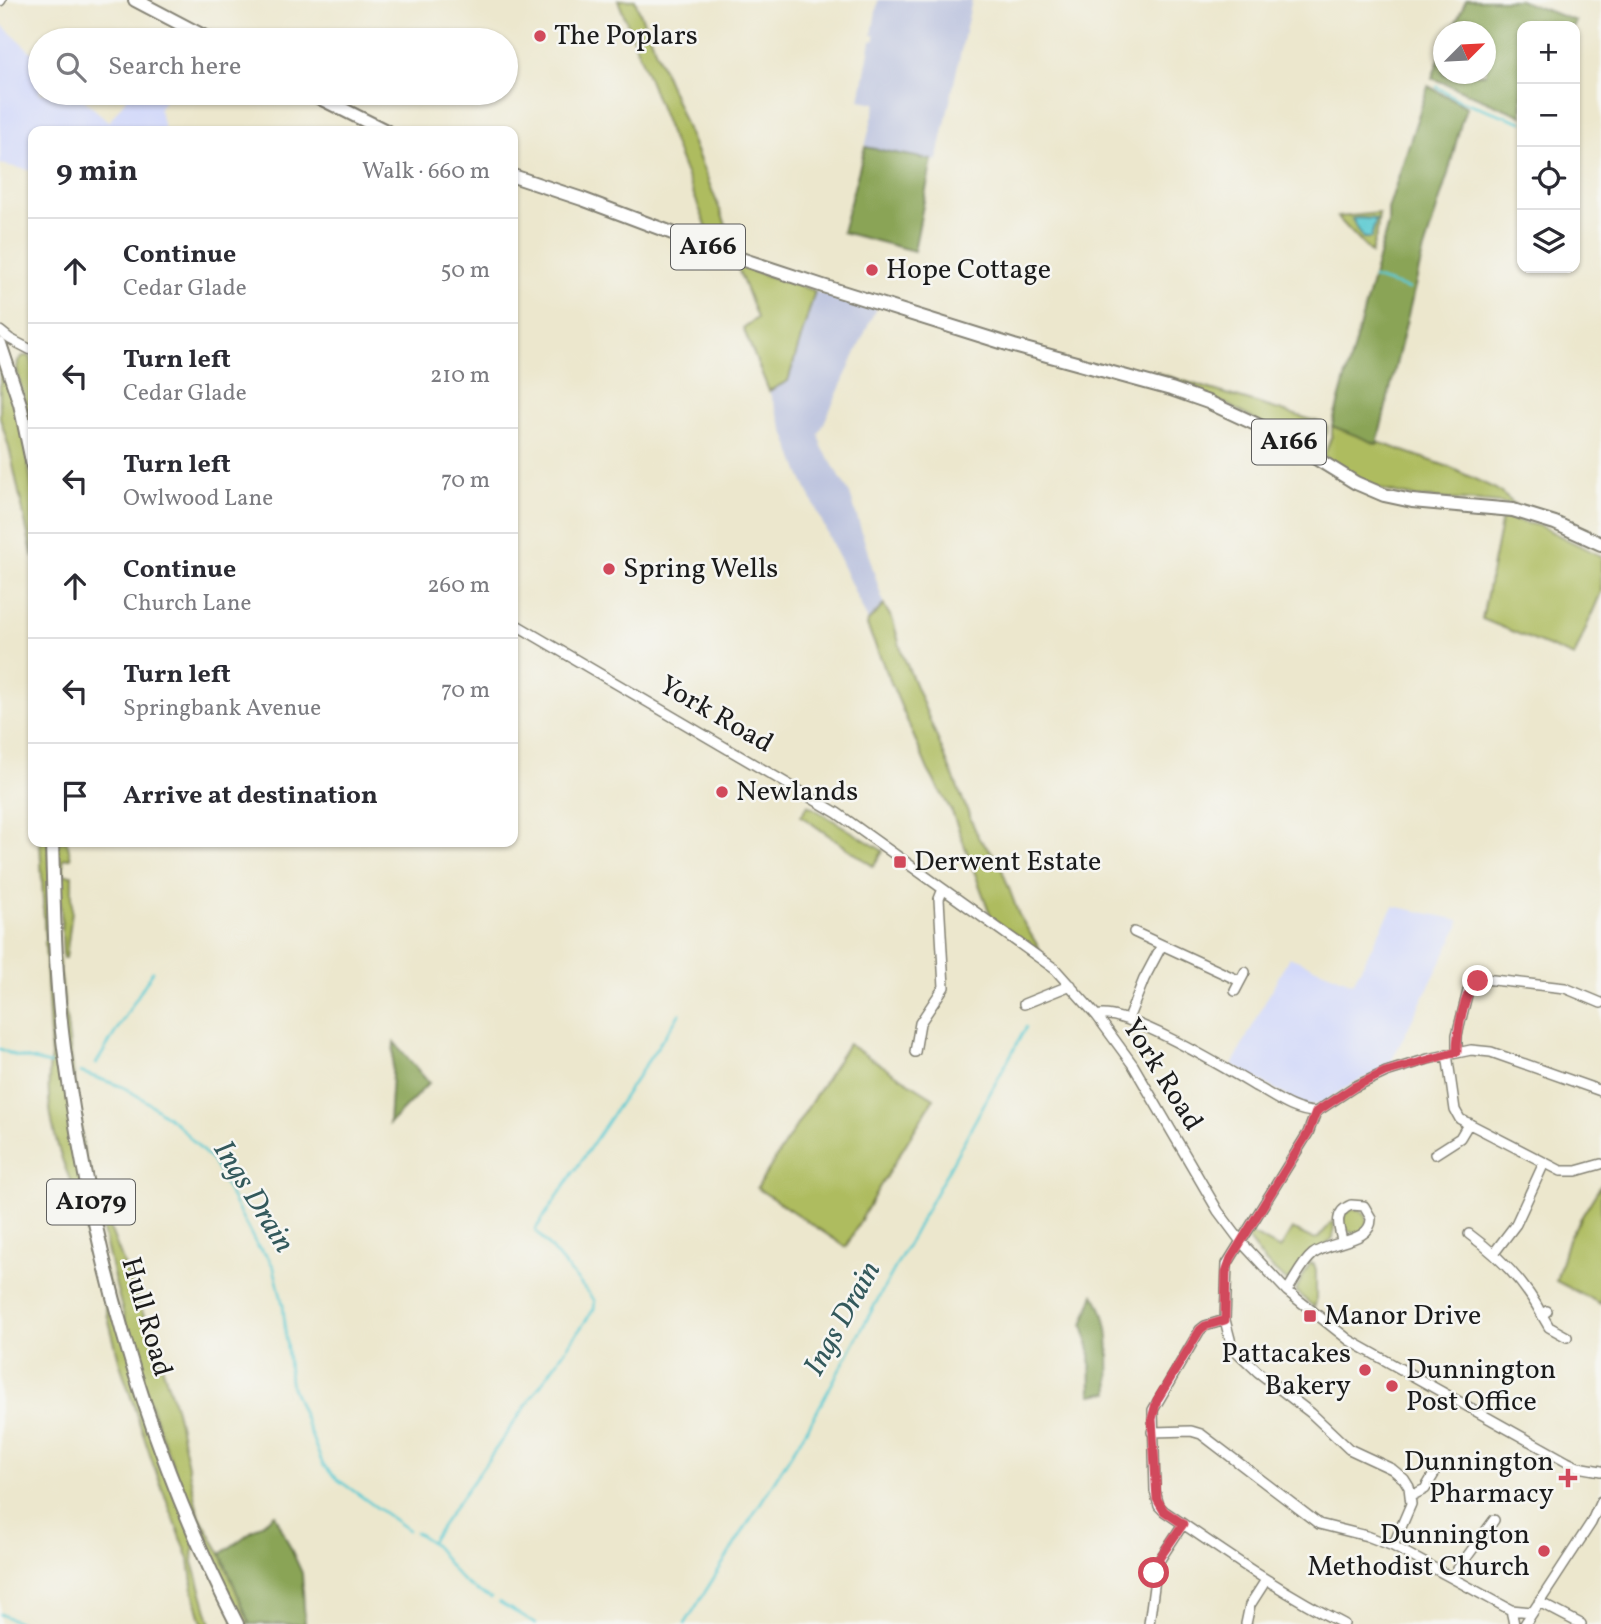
<!DOCTYPE html>
<meta charset="utf-8">
<style>
:root{--surface:#fff;--page:#f7f7f7;--text:#2b2b33;--muted:#7c7c81;--line:#e1e1e2}
body{margin:0;font-family:Vollkorn,serif;background:var(--page);color:var(--text)}
.controls{position:absolute;right:21px;top:21px;display:grid;overflow:hidden;border-radius:14px;box-shadow:0 2px 5px #0004}
.controls button{width:63px;height:63px;display:grid;place-items:center;padding:0;border:0;border-bottom:2px solid var(--line);background:var(--surface);color:var(--text);font:35px sans-serif}
.compass{position:absolute;left:1433px;top:21px;width:63px;height:63px;border-radius:50%;background:var(--surface);box-shadow:0 2px 5px #0004;rotate:66deg}
.stop{position:absolute;width:21px;height:21px;margin:-16px;border:5px solid #d1495b;border-radius:50%;background:#fff}
.stop.end{background:#d1495b;border-color:#fff;box-shadow:0 2px 7px #0008}
.list{margin:0;padding:0;list-style:none}
h2{display:flex;justify-content:space-between;align-items:center;height:91px;margin:0;padding:0 28px;font-size:30px}
h2 small{font-size:23px;font-weight:400;color:var(--muted)}
.list li{display:grid;grid-template-columns:46px 1fr auto;gap:21px;align-items:center;box-sizing:border-box;height:105px;padding:0 28px;border-top:2px solid var(--line)}
.list b{display:block;font-size:26px;white-space:nowrap}
.list p{margin:0;font-size:23px;white-space:nowrap;color:var(--muted)}
.list em{font-size:23px;font-style:normal;color:var(--muted)}
.icon{flex:none;width:38px;height:38px;fill:none;stroke:currentColor;stroke-width:2;stroke-linecap:round;stroke-linejoin:round}
.map{position:relative;flex:none;width:1601px;height:1624px;overflow:hidden}
.search{position:absolute;background:var(--surface);box-shadow:0 2px 5px #0004;left:28px;top:28px;width:490px;height:77px;display:flex;align-items:center;gap:18px;box-sizing:border-box;padding:0 24px;border-radius:38px;color:var(--muted);font-size:26px}
.panel{position:absolute;background:var(--surface);box-shadow:0 2px 5px #0004;left:28px;top:126px;width:490px;height:721px;border-radius:14px}
.map>svg:first-child{display:block}
.built{fill:#d3d9f9}
.industrial{fill:#bcc3de}
.green{fill:#aebc5f;stroke:#656c3e;stroke-width:2}
.forest{fill:#8aa456;stroke:#536039;stroke-width:2}
.water{fill:#5dcad2;stroke:#3c7377;stroke-width:2}
.lines{fill:none;stroke-linecap:round;stroke-linejoin:round}
.stream{stroke:#5dcad2;stroke-width:2.5}
.minor-casing{stroke:#848274;stroke-width:12}
.highway-casing{stroke:#848274;stroke-width:16}
.minor{stroke:#fff;stroke-width:9}
.highway{stroke:#fff;stroke-width:12}
.route{stroke:#d1495b;stroke-width:9}
.poi-dot{fill:#d1495b;stroke:#f6f6f2;stroke-width:2.5}
.labels{text-anchor:middle;dominant-baseline:central;stroke-width:5;stroke-linejoin:round;paint-order:stroke}
.shield{fill:#f6f6f2;stroke:#5d5d5c;stroke-width:2}
.shield-label{font-size:26px;font-weight:bold;fill:#1c1c1c}
.poi-label{font-size:28px;fill:#1c1c1c;stroke:#f6f6f2;text-anchor:start}
.street-label{font-size:28px;fill:#1c1c1c;stroke:#f6f6f2}
.water-label{font-size:30px;font-style:italic;fill:#33595c;stroke:#f6f6f2}
</style>
<div class="map">
<svg width="1601" height="1624" viewBox="0 0 1601 1624">
<rect width="100%" height="100%" fill="#f6f6f2"/>
<filter id="ink" filterUnits="userSpaceOnUse"><feTurbulence type="fractalNoise" baseFrequency=".0143" numOctaves="2"/><feDisplacementMap in="SourceGraphic" scale="14" xChannelSelector="R" yChannelSelector="G"/><feConvolveMatrix kernelMatrix="1 2 1 2 8 2 1 2 1" color-interpolation-filters="sRGB"/></filter>
<filter id="wash" filterUnits="userSpaceOnUse"><feTurbulence type="fractalNoise" baseFrequency=".00686" numOctaves="4" result="noise"/><feDisplacementMap in="SourceGraphic" scale="28" xChannelSelector="R" yChannelSelector="G"/><feGaussianBlur stdDeviation="1.57" result="paint"/><feColorMatrix in="noise" values="0 0 0 0 0 0 0 0 0 0 0 0 0 0 0 0 0 1.4 0 .05"/><feComposite in="paint" operator="in"/></filter>
<g filter="url(#wash)">
<rect width="100%" height="100%" fill="#ece7cd"/>
<!-- built -->
<path class="built" d="M0 23 40 60V93H76L109 122 130 93H169L159 109 165 131H33V171L0 164Z
M1393 906 1459 920V926L1388 1068 1355 1082 1320 1104 1305 1106 1232 1065 1289 957 1353 983Z"/>
<!-- industrial -->
<path class="industrial" d="M878 0H972L937 161 865 147 876 103 860 100 871 41 875 40V35H872Z
M815 291 855 303 876 308 819 434 822 447 850 494 884 605 868 621 800 474 769 391 788 381Z"/>
<!-- green -->
<path class="green" d="M618 0H635L735 247 712 241Z
M1379 213 1377 233 1371 253 1337 217Z
M737 266 815 291 788 381 769 391 743 328 757 318Z
M23 356H30L33 364V434L17 370 18 361Z
M0 361 23 431 33 493V558L10 451 0 417Z
M1154 372 1322 423 1327 426V432L1318 454 1226 404Z
M1332 426 1449 467 1496 489 1517 506C1476 497 1432 503 1391 492 1366 486 1345 470 1324 456L1332 435Z
M1502 518 1540 526 1601 556V592L1574 657 1482 619Z
M884 605 893 621 902 653 979 839 998 859 1019 915 1041 951 992 919 952 812 928 770 867 626 868 621Z
M808 805 883 851 873 866 801 816Z
M40 842H49L52 911 96 1245 194 1541 193 1562 211 1624H203L201 1620 193 1591 189 1559 154 1467 120 1364 76 1193C56 1151 43 1103 51 1056Z
M58 842H67L71 858 63 859 64 875H72V911L66 958H63Z
M848 1044 934 1098 877 1191 846 1247 757 1188Z
M1601 1185V1304L1556 1281 1568 1239Z
M1343 1221a12 12 0 1 1 24 0a12 12 0 1 1-24 0Z
M99 1213 112 1233 156 1347 176 1410 198 1513 221 1554 250 1624H244C223 1579 201 1534 182 1488 145 1400 119 1306 99 1213Z
M1332 1222H1334L1333 1238 1287 1281 1266 1263 1248 1240 1250 1233 1280 1249 1292 1229 1313 1239 1318 1238Z
M1310 1263 1314 1264 1316 1270V1302L1314 1307 1295 1291Z"/>
<!-- forest -->
<path class="forest" d="M1466 0H1519L1576 21 1574 26H1522V116L1432 78 1443 49 1444 74H1486V32L1452 31Z
M1428 86 1467 107 1462 119 1448 174 1423 253 1377 444 1332 426 1388 223V209Z
M865 147 932 160 914 251 842 232Z
M394 1042 429 1083 389 1124Z
M1094 1294C1113 1321 1108 1360 1110 1392L1091 1395 1090 1350 1083 1325Z
M275 1514 302 1573 305 1624H250L221 1554Z"/>
<!-- water -->
<path class="water" d="M1358 218 1376 219 1371 238H1363L1352 219Z"/>
<g class="lines">
<!-- stream -->
<path class="stream" d="M1437 87 1459 100 1522 122
M1373 278 1409 289
M0 1049 16 1056 50 1064
M96 1064 153 971
M80 1072 123 1087 146 1101 177 1124 213 1162 257 1246 268 1257 274 1268 283 1305 290 1382 323 1465 337 1479 408 1530
M415 1532C443 1548 439 1555 458 1576 467 1586 479 1592 491 1598
M431 1541 594 1309 595 1301 535 1230 680 1013
M499 1602 535 1624
M0 1614 23 1624
M685 1624 810 1424 1026 1027"/>
</g>
</g>
<g filter="url(#ink)">
<g class="lines">
<defs>
<path id="minor" d="M0 1 1 0
M0 331 10 339 33 351
M513 623 837 813 1055 969 1097 1016 1133 1065 1218 1211 1242 1243 1287 1291 1349 1340 1567 1462 1578 1467 1601 1471
M1134 932 1240 981
M1235 991 1245 972
M1024 1004 1071 985
M1097 1016C1123 1006 1230 1071 1257 1087 1275 1097 1295 1112 1316 1112
M1128 1019 1144 979 1162 945
M915 1052 920 1023 944 987 939 899 943 889
M1457 1052V1035L1468 991 1472 985 1484 979 1565 988 1601 1003
M1447 1054 1455 1110 1460 1119 1561 1171H1576L1601 1164
M1435 1154 1460 1138 1469 1123
M1469 1234C1499 1256 1525 1282 1542 1315
M1494 1253 1516 1224 1544 1163
M1287 1291C1295 1279 1302 1263 1313 1254 1331 1240 1372 1243 1371 1218L1364 1206 1351 1205C1334 1212 1338 1225 1342 1240
M1547 1311 1542 1315 1549 1327 1567 1337
M1225 1320 1205 1326 1200 1330 1153 1410 1155 1491 1159 1506 1164 1511C1223 1551 1280 1592 1344 1624
M1152 1432 1191 1431 1201 1434 1319 1524 1367 1536 1393 1546 1511 1610
M1411 1496 1425 1489 1434 1474
M1393 1546 1411 1504 1409 1487 1404 1479 1392 1469 1349 1449 1311 1413 1258 1372 1236 1351 1231 1343 1225 1320 1227 1264 1308 1133 1316 1112 1354 1087 1386 1072 1428 1059 1471 1050 1491 1052 1601 1091
M1452 1577 1494 1520
M1539 1602 1581 1624
M1149 1624 1157 1564 1183 1524
M1246 1624 1250 1605 1266 1580
M1514 1624 1511 1610 1532 1612
M1525 1624 1591 1523 1601 1501"/>
<path id="highway" d="M135 0 211 40
M310 93 386 131
M513 176 582 199 744 260 823 286 1014 346 1171 389 1208 402 1275 433 1356 483 1384 495 1412 501 1513 510 1555 523 1601 544
M0 344 20 404 33 466
M52 842C54 910 55 980 64 1048 91 1246 145 1446 237 1624"/>
</defs>
<!-- minor casing -->
<use href="#minor" class="minor-casing"/>
<!-- highway casing -->
<use href="#highway" class="highway-casing"/>
<!-- minor -->
<use href="#minor" class="minor"/>
<!-- highway -->
<use href="#highway" class="highway"/>
</g>
</g>
<g class="lines" filter="url(#ink)">
<!-- route -->
<path class="route" d="M1154 1573 1160 1557 1183 1524 1164 1511 1157 1499 1152 1419 1157 1400 1200 1330 1205 1326 1225 1320 1226 1272 1231 1258 1308 1133 1316 1112 1354 1087 1385 1072 1457 1052C1457 1034 1463 991 1478 981"/>
</g>
<!-- markers -->
<g class="poi-dot">
<circle cx="540" cy="36" r="7"/>
<circle cx="872" cy="270" r="7"/>
<circle cx="609" cy="569" r="7"/>
<circle cx="722" cy="792" r="7"/>
<rect x="893" y="855" width="14" height="14" rx="3.5"/>
<rect x="1303" y="1309" width="14" height="14" rx="3.5"/>
<circle cx="1365" cy="1370" r="7"/>
<circle cx="1392" cy="1386" r="7"/>
<path d="M1564.5 1467.5h7v7h7v7h-7v7h-7v-7h-7v-7h7z"/>
<circle cx="1544" cy="1551" r="7"/>
</g>
<g class="labels">
<!-- shield labels -->
<g class="shield">
<rect x="671" y="224.5" width="74" height="45" rx="5"/>
<rect x="1252" y="419.5" width="74" height="45" rx="5"/>
<rect x="47" y="1179.5" width="88" height="45" rx="5"/>
</g>
<g class="shield-label">
<text x="708" y="247">A166</text>
<text x="1289" y="442">A166</text>
<text x="91" y="1202">A1079</text>
</g>
<!-- poi labels -->
<g class="poi-label">
<text x="554" y="36">The Poplars</text>
<text x="886" y="270">Hope Cottage</text>
<text x="623" y="569">Spring Wells</text>
<text x="736" y="792">Newlands</text>
<text x="914" y="862">Derwent Estate</text>
<text x="1324" y="1316">Manor Drive</text>
<text x="1351" y="1354" text-anchor="end">Pattacakes<tspan x="1351" dy="32">Bakery</tspan></text>
<text x="1406" y="1370">Dunnington<tspan x="1406" dy="32">Post Office</tspan></text>
<text x="1554" y="1462" text-anchor="end">Dunnington<tspan x="1554" dy="32">Pharmacy</tspan></text>
<text x="1530" y="1535" text-anchor="end">Dunnington<tspan x="1530" dy="32">Methodist Church</tspan></text>
</g>
<!-- street labels -->
<g class="street-label">
<text transform="translate(716 715) rotate(30)">York Road</text>
<text transform="translate(1162 1075) rotate(58)">York Road</text>
<text transform="translate(146 1317) rotate(74)">Hull Road</text>
</g>
<!-- water labels -->
<g class="water-label">
<text transform="translate(253 1197) rotate(58)">Ings Drain</text>
<text transform="translate(843 1319) rotate(-61)">Ings Drain</text>
</g>
</g>
</svg>
<div class="controls">
<button>+</button>
<button>−</button>
<button><svg class="icon" aria-label="locate" viewBox="0 0 24 24"><circle cx="12" cy="12" r="6"/><path d="M12 2v4M12 18v4M2 12h4M18 12h4"/></svg></button>
<button><svg class="icon" aria-label="layers" viewBox="0 0 24 24"><path d="M12 4l9 5-9 5-9-5zM3 14l9 5 9-5"/></svg></button>
</div>
<svg class="compass" viewBox="-18 -18 36 36"><path d="M0-13l5 13h-10z" fill="#e53935"/><path d="M0 13l5-13h-10z" fill="#7c7c81"/></svg>
<div class="stop" style="left:1154px;top:1573px"></div>
<div class="stop end" style="left:1478px;top:981px"></div>
<div class="search"><svg class="icon" aria-label="search" viewBox="0 0 24 24"><circle cx="10" cy="10" r="6"/><path d="M15 15l6 6"/></svg>Search here</div>
<section class="panel">
<h2>9 min<small>Walk · 660 m</small></h2>
<ul class="list">
<li><svg class="icon" aria-label="ahead" viewBox="0 0 24 24"><path d="M12 20V5M6 11l6-6 6 6"/></svg><div><b>Continue</b><p>Cedar Glade</p></div><em>50 m</em></li>
<li><svg class="icon" aria-label="left" viewBox="0 0 24 24"><path d="M17 20v-9H6M10 6l-5 5 5 5"/></svg><div><b>Turn left</b><p>Cedar Glade</p></div><em>210 m</em></li>
<li><svg class="icon" aria-label="left" viewBox="0 0 24 24"><path d="M17 20v-9H6M10 6l-5 5 5 5"/></svg><div><b>Turn left</b><p>Owlwood Lane</p></div><em>70 m</em></li>
<li><svg class="icon" aria-label="ahead" viewBox="0 0 24 24"><path d="M12 20V5M6 11l6-6 6 6"/></svg><div><b>Continue</b><p>Church Lane</p></div><em>260 m</em></li>
<li><svg class="icon" aria-label="left" viewBox="0 0 24 24"><path d="M17 20v-9H6M10 6l-5 5 5 5"/></svg><div><b>Turn left</b><p>Springbank Avenue</p></div><em>70 m</em></li>
<li><svg class="icon" aria-label="arrive" viewBox="0 0 24 24"><path d="M6 21V4h12l-3 4 3 4H6"/></svg><div><b>Arrive at destination</b></div></li>
</ul>
</section>
</div>
